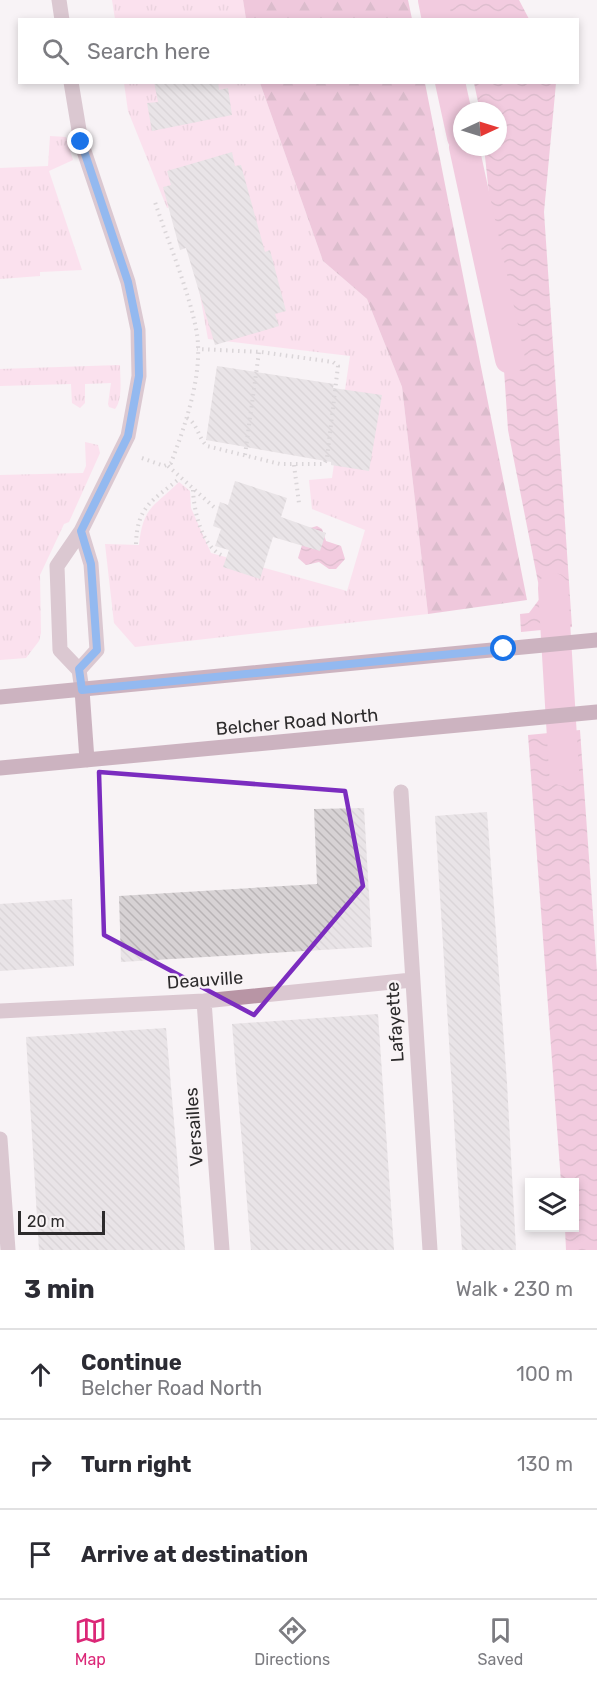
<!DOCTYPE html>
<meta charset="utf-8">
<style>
:root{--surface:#fff;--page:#f2f2f3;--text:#2b2b33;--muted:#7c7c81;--line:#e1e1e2;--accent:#db2777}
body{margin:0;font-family:Rubik,sans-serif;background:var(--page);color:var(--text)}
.controls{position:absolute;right:18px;bottom:18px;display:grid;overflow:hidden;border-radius:0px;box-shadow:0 3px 9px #0003}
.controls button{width:54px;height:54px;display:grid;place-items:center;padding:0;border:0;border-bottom:2px solid var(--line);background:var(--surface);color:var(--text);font:30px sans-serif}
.compass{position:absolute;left:453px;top:102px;width:54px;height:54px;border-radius:50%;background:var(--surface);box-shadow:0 3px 9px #0003;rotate:86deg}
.scale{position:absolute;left:18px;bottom:15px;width:87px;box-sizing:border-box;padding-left:6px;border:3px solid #2d2b2c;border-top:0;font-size:16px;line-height:21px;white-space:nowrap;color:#2d2b2c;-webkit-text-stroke:4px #f8f3f5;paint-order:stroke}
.stop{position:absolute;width:18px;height:18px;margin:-14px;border:4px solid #1a73e8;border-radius:50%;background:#fff}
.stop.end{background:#1a73e8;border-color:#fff;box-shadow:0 2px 6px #0008}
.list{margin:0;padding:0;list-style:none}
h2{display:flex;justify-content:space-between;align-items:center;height:78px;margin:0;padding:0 24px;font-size:26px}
h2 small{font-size:20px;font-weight:400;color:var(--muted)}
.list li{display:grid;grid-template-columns:39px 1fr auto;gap:18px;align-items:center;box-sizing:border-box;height:90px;padding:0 24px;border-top:2px solid var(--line)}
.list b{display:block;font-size:22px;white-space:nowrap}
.list p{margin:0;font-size:20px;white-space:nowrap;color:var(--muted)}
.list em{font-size:20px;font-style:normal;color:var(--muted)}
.icon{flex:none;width:33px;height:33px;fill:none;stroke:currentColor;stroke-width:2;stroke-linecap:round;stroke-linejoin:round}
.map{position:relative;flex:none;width:597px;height:1250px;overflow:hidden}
.search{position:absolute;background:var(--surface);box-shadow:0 3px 9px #0003;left:18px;right:18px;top:18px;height:66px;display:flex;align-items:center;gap:15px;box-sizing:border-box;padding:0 21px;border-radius:0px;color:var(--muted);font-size:22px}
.sheet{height:348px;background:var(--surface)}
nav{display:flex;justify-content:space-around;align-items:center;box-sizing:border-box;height:84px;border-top:2px solid var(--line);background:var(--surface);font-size:16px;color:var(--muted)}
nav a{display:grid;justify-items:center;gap:3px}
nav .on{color:var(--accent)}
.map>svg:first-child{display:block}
.grass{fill:url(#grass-tufts)}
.forest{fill:url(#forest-firs)}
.water{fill:url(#water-waves)}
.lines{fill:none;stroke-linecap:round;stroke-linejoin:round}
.canal{stroke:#eb9cc3;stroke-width:30}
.building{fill:url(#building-back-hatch)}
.path{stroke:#b7b3b5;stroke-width:4;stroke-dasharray:1.5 4.5;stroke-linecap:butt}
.minor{stroke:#b895a5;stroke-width:15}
.secondary{stroke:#98677f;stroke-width:15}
.route{stroke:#1a73e8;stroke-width:8}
.marked{fill:none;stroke:#7b2cbf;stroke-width:4.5;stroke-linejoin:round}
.labels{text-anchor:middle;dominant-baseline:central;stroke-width:5;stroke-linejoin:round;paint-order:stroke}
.street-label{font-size:18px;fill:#2d2b2c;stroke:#f8f3f5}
</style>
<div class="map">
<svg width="597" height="1250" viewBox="0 0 597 1250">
<defs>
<pattern id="grass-tufts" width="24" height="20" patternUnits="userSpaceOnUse" patternTransform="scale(1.5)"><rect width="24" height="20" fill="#ffcce4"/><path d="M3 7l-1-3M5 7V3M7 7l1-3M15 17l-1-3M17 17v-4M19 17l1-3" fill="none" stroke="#dbafc4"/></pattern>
<pattern id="forest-firs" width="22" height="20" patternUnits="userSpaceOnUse" patternTransform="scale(1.5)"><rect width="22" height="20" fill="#e496bd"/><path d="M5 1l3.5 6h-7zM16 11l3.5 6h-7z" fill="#b97b9a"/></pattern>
<pattern id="water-waves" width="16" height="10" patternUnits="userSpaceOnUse" patternTransform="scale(1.5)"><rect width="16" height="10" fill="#eb9cc3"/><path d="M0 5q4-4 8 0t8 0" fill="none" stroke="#bf7f9f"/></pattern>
<pattern id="building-back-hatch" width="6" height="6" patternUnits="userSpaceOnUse" patternTransform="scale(1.5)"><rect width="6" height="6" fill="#d7d2d4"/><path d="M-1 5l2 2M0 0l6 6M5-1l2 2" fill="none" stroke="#b9b4b6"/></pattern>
</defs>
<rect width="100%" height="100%" fill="#f8f3f5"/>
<!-- grass -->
<path class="grass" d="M112 0H243L246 19H115Z
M124 83H260L323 261 367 299 402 387 428 614 135 647 114 623 105 544 139 545C143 506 154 507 179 482L190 491 191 508 211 553 347 591 365 530 312 509 309 480 332 478 350 356 208 339 189 235 175 205 167 208 128 111Z
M50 136 66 137 73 160 49 171 82 270 40 272V276L0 279V168L48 166Z
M120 365C120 378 123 399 115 409L109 407 108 404 111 383 85 384V403L80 408 72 403 71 384 0 386V369Z
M85 442 98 445 100 453 69 522 64 524 40 575 41 633 39 641 26 658 0 660V475L83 473 86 466Z"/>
<!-- forest -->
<path class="forest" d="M243 0H408L412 19H246Z
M260 83H425L527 600 428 614 402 387 367 299 323 261Z"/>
<!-- water -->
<path class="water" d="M444 0H519L529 19H451Z
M474 83H556L544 212 572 627 521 632 520 614 529 613 541 597 508 430 498 279 484 147H498V111H480Z
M317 526 322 529 326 541 341 546 345 559 336 569H329L319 562 306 565 298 558 307 529Z
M580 730 597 972V1250H566L565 1228H574V1182H561L528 735Z"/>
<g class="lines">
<!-- canal -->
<path class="canal" d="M433 0 437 20
M450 82 462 137
M464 147 510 359
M553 588 564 771"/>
</g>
<!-- building -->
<path class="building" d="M154 82H218L219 90 228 88 232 115 152 131 147 103 158 102Z
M232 152 235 166 241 165 265 252 270 250 286 311 275 314 279 326 215 345 186 248 180 250 163 187 171 185 167 171Z
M217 366 334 384 333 388 382 395 369 471 331 465V462L206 440Z
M235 481 287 498 281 517 326 533 320 551 273 537 260 579 223 567 229 550 215 546 221 529 213 526 220 502 228 505Z
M364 808 372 947 121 962 119 896 317 884 314 809Z
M487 812 507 1083 516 1250H462L435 816Z
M72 899 74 966 0 971V904Z
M378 1014 394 1250H251L232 1024Z
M166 1028 185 1250H39L26 1037Z"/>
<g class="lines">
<!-- path -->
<path class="path" d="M187 418C198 424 198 438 207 446L280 464H324L327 458 338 366 333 362 261 352 197 349
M245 455 259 352
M142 458 164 466 171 463C185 426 203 375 197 334 190 293 167 239 154 199
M294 465 299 503
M168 466 215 508
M193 490C194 511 201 544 221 555
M136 544C137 505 154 500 180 478"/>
<!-- minor -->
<path class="minor" d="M59 0 62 20
M71 82 81 142 128 282 138 330 139 376 128 436 81 531 57 566 60 650 79 670 82 690
M79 670 97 650 91 564 81 531
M401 792 430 1250
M204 1001 222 1250
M0 1011 204 1001 412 980
M0 1139 8 1250"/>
<!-- secondary -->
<path class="secondary" d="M82 690 87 760
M0 697 597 640
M0 768 597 712"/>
</g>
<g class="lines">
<!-- route -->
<path class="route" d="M81 142 128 282 138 330 139 376 128 436 81 531 91 564 97 650 79 669 82 690 504 649"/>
</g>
<!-- marked area -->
<path d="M0 0H597V1250H0ZM99 772 345 791 363 886 254 1015 104 935Z" fill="#f8f3f5" fill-opacity=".55" fill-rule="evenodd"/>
<path class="marked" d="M99 772 345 791 363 886 254 1015 104 935Z"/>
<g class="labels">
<!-- street labels -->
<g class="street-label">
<text transform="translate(297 722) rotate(-5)">Belcher Road North</text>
<text transform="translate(205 980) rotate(-4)">Deauville</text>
<text transform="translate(395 1022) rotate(-94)">Lafayette</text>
<text transform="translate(194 1127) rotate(-94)">Versailles</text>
</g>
</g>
</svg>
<div class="controls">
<button><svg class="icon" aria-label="layers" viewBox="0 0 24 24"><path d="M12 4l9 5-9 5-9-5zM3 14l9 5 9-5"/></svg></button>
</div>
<svg class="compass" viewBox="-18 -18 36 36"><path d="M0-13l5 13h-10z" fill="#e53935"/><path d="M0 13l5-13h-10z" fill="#7c7c81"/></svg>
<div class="scale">20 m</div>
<div class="stop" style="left:504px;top:649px"></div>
<div class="stop end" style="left:81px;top:142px"></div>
<div class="search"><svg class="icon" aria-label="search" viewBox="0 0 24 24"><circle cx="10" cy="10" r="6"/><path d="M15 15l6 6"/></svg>Search here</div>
</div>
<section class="sheet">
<h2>3 min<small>Walk · 230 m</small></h2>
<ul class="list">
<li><svg class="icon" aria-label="ahead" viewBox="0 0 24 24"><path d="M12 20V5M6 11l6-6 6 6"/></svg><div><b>Continue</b><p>Belcher Road North</p></div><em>100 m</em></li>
<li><svg class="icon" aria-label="right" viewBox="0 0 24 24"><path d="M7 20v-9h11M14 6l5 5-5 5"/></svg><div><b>Turn right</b></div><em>130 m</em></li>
<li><svg class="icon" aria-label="arrive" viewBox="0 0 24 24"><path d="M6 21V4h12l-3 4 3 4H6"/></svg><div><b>Arrive at destination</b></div></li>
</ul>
</section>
<nav>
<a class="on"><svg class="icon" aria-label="map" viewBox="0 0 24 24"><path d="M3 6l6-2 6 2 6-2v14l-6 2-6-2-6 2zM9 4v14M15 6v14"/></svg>Map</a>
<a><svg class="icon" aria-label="directions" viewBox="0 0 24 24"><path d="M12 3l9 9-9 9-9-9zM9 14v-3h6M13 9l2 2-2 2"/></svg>Directions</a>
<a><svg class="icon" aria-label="saved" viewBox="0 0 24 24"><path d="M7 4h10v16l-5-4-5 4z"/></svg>Saved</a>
</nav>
